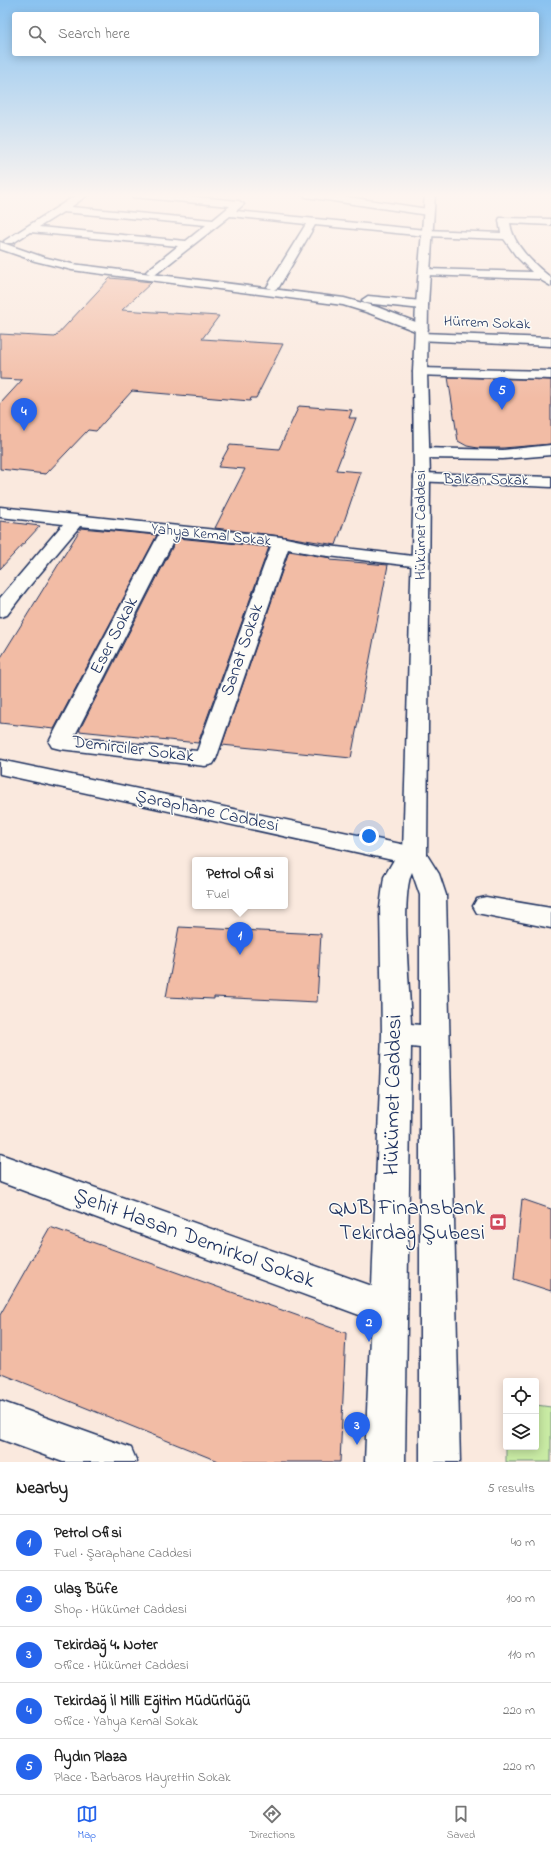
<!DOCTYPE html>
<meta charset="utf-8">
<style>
:root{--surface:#fff;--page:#f2f2f2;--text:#222;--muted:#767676;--line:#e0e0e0;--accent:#2563eb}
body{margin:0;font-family:"Indie Flower",sans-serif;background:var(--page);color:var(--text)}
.controls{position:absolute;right:12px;bottom:12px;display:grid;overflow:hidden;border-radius:4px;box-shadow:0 2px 10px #0003}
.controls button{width:36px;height:36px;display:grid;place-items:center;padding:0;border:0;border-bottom:1px solid var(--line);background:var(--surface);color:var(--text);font:20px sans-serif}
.you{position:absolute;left:369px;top:836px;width:14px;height:14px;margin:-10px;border:3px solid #fff;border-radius:50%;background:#1a73e8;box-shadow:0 0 0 6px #1a73e833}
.badge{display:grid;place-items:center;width:26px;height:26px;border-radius:50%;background:var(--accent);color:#fff;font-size:13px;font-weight:700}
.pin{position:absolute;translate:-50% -33px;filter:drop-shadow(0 1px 2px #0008)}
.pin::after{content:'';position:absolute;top:21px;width:14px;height:12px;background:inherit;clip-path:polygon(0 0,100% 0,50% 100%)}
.popup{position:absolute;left:192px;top:857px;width:96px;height:52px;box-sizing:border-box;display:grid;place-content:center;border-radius:4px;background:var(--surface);filter:drop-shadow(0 1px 3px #0005);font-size:13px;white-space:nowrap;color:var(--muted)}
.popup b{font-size:15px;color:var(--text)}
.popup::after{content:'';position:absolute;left:50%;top:100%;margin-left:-8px;border:8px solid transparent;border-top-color:var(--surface)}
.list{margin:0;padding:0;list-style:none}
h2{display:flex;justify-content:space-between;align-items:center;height:52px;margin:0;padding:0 16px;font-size:17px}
h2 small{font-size:13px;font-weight:400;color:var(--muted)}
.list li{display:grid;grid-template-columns:26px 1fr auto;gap:12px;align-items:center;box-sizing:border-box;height:56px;padding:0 16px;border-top:1px solid var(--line)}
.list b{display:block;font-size:15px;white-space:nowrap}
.list p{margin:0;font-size:13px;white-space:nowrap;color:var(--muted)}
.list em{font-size:13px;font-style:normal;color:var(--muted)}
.icon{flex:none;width:22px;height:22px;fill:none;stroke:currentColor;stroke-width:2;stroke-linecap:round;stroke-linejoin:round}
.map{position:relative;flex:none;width:551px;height:1462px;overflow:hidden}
.search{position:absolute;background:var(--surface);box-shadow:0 2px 10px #0003;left:12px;right:12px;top:12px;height:44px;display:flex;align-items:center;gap:10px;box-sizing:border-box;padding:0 14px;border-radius:4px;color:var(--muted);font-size:15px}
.sheet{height:332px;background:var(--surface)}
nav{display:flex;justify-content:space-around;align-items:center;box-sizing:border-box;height:56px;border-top:1px solid var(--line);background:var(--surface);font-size:11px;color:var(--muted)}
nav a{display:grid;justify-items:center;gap:2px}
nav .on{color:var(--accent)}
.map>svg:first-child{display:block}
.green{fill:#c9eba4;stroke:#728d81}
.building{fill:#f2bca5;stroke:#1b2f5e}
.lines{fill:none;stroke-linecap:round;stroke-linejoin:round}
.minor-casing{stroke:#1b2f5e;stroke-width:3}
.tertiary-casing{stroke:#1b2f5e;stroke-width:3}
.secondary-casing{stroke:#1b2f5e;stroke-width:3}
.minor{fill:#fdfcf7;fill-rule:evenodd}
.tertiary{fill:#fdfcf7;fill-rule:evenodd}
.secondary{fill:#fdfcf7;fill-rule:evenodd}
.labels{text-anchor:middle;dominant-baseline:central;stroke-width:3;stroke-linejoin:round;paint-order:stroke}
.far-street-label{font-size:15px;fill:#1b2f5e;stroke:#fdfcf7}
.street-label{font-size:18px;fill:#1b2f5e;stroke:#fdfcf7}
.near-street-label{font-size:22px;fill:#1b2f5e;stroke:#fdfcf7}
.near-poi-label{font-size:22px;fill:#1b2f5e;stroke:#fdfcf7;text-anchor:end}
</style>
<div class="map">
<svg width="551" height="1462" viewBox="0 0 551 1462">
<rect width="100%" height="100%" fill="#fae9de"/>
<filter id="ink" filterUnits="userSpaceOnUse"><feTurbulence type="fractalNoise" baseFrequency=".025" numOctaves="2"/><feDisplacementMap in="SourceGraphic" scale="8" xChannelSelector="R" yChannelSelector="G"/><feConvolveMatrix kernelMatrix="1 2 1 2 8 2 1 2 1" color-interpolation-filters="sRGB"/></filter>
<g filter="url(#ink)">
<!-- green -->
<path class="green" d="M536 1405 551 1407V1462H506V1447H536Z"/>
<!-- building -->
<path class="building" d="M110 278 152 282 122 310 219 316 202 339 283 344 256 398H251L250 401 132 391 96 431 88 430 46 474 0 469V404L22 380 0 379V334L55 337Z
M448 377 551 380V444L503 448H478L467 446 458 441Z
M299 406 352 410 349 418H356L336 470 361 472 336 545 281 536 215 528 245 469 218 467 230 445 279 449Z
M0 521 40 526 0 569Z
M81 528 157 535 54 729 0 723V659Z
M177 538 269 547 198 743 79 731Z
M289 551 331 558 330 560 388 565 351 758 222 745Z
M179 927 321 934 317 1002 214 997V999L166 997Z
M522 1199 551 1209V1291L514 1279Z
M50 1227 346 1333 340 1462H220L0 1373V1315Z"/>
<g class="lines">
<defs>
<path id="minor" d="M78 194H89L71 207 213 220 230 206 133 197 129 194H168L239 201 244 204 236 211 426 230 501 233 499 220 500 218 551 219V225L510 223C513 246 534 264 551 278V286L539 279 425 275 419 272 425 269 532 272 516 256 504 239 426 236 315 225 279 287 273 290 267 287 306 224 230 216 156 274 152 275 146 272 148 270 178 246 30 232 13 243H5L4 241ZM63 212 206 225 186 241 39 227Z
M302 194H328L428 209 433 212 428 215 306 197Z
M421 333 551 338V346L417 340 415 337Z
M420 368 551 371V379L415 375 413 372 415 369Z
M551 445V455L503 459 421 458 416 456 413 453 416 450 421 448 503 450Z
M422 473 551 477V487L416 481 414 478 416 475Z
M0 507 281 537 320 545 421 557 427 558 430 562 427 566 421 567 320 555 288 549 216 759 213 764 205 766 60 749 52 747 49 742 159 534 80 526 26 590 7 615 0 617V598L63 524 0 517ZM176 536 271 546 197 751 74 737Z
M486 897 551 908V928L477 913 473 906 477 899Z
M0 1154 389 1292 402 1297 407 1309 402 1321 389 1326 0 1182Z
M0 1401 131 1448 137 1462H63L0 1439Z"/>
<path id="tertiary" d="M0 242 43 257 72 264 344 298 377 307 426 326 428 329 422 333 418 332 369 313 343 305 72 270 35 261 0 249Z
M368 296 422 301 428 305 422 309 364 303 362 300Z
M0 760 415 847 424 850 427 856 424 862 415 865 0 774Z"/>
<path id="secondary" d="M425 194H435L428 305 427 372 430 478 427 855 439 874 446 895 460 1462H420V1048L411 1047 405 1462H365L382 1034 380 908 384 877 395 858 403 853 414 478 413 372 416 305ZM412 872 420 895V1025L411 1024C410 992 400 896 412 872Z"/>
</defs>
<!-- minor casing -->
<use href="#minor" class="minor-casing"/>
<!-- tertiary casing -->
<use href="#tertiary" class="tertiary-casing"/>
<!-- secondary casing -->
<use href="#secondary" class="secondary-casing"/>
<!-- minor -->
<use href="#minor" class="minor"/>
<!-- tertiary -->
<use href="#tertiary" class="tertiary"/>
<!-- secondary -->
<use href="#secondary" class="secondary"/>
</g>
</g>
<!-- sky -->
<linearGradient id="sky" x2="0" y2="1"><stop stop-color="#89c2f0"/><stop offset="0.49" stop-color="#fdf5f0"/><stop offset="1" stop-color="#fdf5f0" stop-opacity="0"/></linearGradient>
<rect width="551" height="399" fill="url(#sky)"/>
<!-- icons -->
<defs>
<symbol id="bank-square" viewBox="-11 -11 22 22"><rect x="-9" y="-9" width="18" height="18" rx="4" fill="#d1495b" stroke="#fdfcf7"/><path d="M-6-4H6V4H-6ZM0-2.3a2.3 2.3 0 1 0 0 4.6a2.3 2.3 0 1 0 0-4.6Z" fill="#fff"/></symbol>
</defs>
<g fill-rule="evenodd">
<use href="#bank-square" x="488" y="1212" width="20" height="20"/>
</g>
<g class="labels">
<!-- far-street labels -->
<g class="far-street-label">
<text transform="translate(487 323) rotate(2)">Hürrem Sokak</text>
<text transform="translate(486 480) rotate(1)">Balkan Sokak</text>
<text transform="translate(421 525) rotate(-90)">Hükümet Caddesi</text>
<text transform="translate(211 535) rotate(6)">Yahya Kemal Sokak</text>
</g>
<!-- street labels -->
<g class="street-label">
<text transform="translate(115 636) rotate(-63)">Eser Sokak</text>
<text transform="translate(243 650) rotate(-71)">Sanat Sokak</text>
<text transform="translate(133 750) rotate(7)">Demirciler Sokak</text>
<text transform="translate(207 812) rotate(12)">Şaraphane Caddesi</text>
</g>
<!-- near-street labels -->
<g class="near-street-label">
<text transform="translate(394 1095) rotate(-89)">Hükümet Caddesi</text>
<text transform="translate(194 1239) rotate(20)">Şehit Hasan Demirkol Sokak</text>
</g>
<!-- near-poi labels -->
<g class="near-poi-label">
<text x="485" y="1209">QNB Finansbank<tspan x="485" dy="25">Tekirdağ Şubesi</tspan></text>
</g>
</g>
</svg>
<div class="controls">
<button><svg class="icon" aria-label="locate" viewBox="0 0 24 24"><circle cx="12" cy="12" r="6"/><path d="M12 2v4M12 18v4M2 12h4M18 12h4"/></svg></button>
<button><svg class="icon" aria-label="layers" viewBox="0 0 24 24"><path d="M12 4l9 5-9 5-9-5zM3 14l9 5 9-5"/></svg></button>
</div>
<div class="you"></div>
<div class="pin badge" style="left:240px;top:955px">1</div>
<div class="popup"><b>Petrol Ofisi</b>Fuel</div>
<div class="pin badge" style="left:369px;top:1342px">2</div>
<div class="pin badge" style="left:357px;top:1445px">3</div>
<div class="pin badge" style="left:24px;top:431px">4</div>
<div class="pin badge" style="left:502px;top:410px">5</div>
<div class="search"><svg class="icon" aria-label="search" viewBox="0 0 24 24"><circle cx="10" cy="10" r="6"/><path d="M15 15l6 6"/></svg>Search here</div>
</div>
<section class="sheet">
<h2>Nearby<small>5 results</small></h2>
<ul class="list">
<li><span class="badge">1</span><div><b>Petrol Ofisi</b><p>Fuel · Şaraphane Caddesi</p></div><em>40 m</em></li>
<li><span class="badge">2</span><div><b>Ulaş Büfe</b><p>Shop · Hükümet Caddesi</p></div><em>100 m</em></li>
<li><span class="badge">3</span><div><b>Tekirdağ 4. Noter</b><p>Office · Hükümet Caddesi</p></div><em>110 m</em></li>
<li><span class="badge">4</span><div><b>Tekirdağ İl Milli Eğitim Müdürlüğü</b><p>Office · Yahya Kemal Sokak</p></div><em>220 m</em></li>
<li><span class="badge">5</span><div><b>Aydın Plaza</b><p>Place · Barbaros Hayrettin Sokak</p></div><em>220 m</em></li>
</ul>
</section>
<nav>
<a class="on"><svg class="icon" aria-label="map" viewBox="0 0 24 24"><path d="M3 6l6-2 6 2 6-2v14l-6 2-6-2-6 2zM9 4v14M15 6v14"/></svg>Map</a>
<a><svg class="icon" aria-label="directions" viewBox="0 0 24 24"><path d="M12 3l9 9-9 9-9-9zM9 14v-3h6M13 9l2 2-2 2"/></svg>Directions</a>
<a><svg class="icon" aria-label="saved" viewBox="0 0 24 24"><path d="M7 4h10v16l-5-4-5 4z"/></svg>Saved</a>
</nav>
